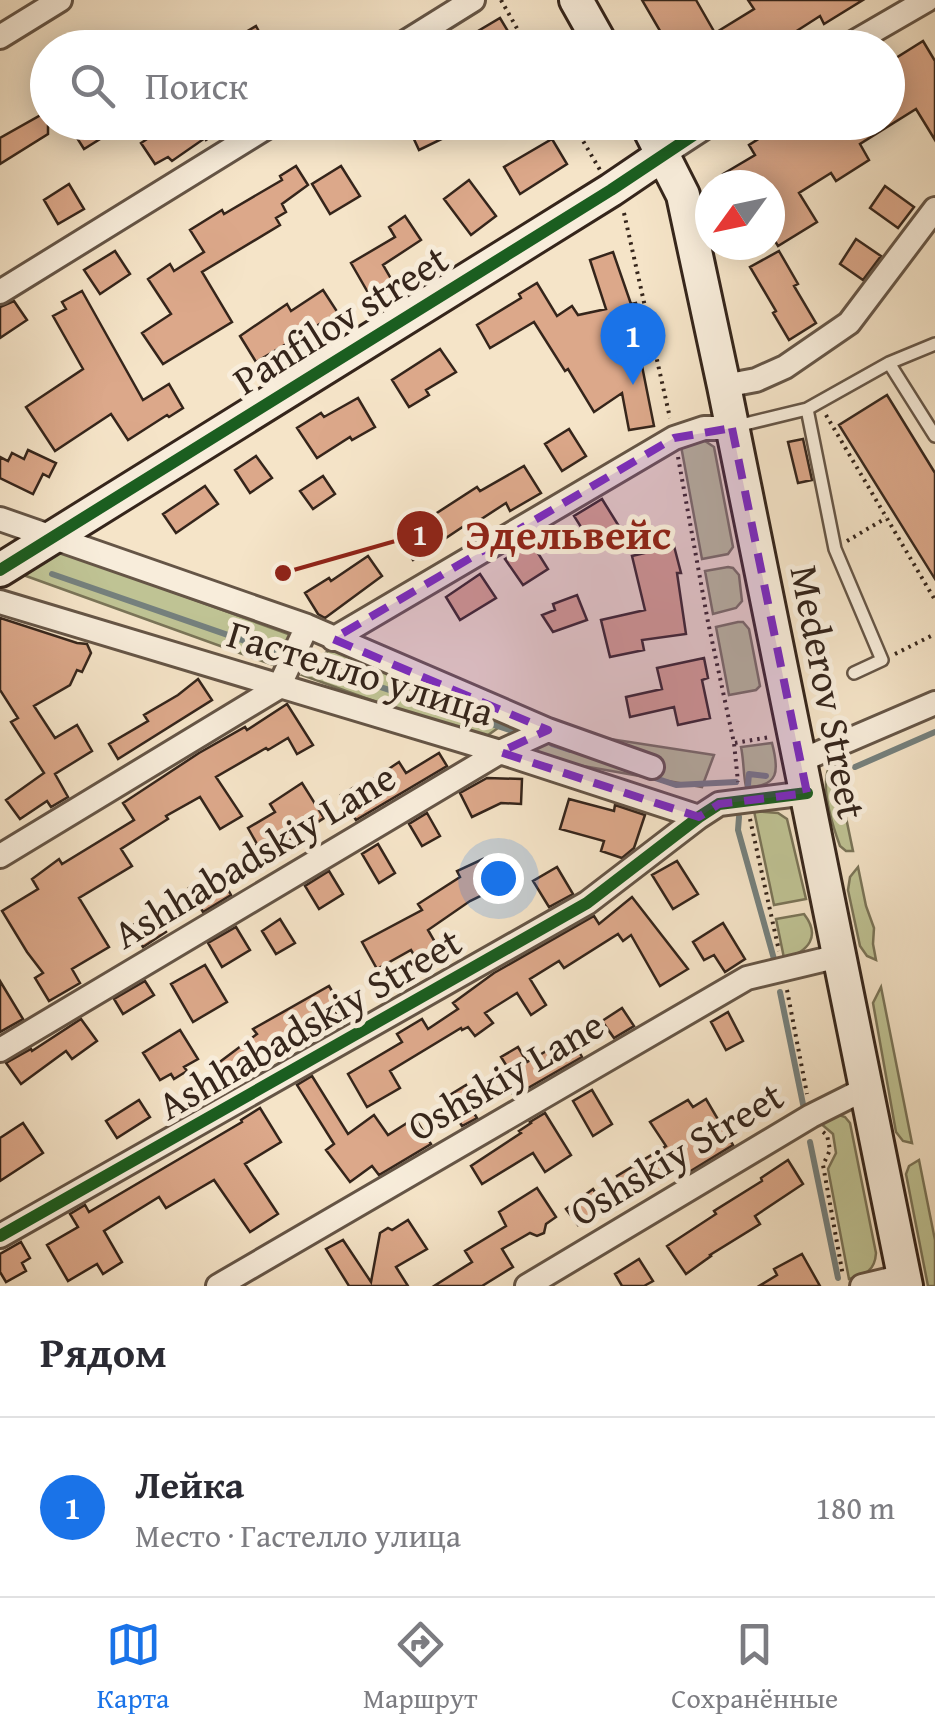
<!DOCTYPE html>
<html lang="ru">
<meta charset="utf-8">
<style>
:root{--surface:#fff;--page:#f7f7f7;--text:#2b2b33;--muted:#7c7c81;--line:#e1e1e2;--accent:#1a73e8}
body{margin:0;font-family:"Gentium Book Plus",serif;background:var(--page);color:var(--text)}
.compass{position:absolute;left:695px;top:170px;width:90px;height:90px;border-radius:50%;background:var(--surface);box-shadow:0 5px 25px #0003;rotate:237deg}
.you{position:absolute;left:498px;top:878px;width:35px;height:35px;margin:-25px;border:8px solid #fff;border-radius:50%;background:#1a73e8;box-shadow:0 0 0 15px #1a73e833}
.badge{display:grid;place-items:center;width:65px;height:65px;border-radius:50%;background:var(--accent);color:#fff;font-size:32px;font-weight:700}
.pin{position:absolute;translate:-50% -82px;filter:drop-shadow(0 2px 5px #0008)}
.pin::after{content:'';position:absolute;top:52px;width:35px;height:30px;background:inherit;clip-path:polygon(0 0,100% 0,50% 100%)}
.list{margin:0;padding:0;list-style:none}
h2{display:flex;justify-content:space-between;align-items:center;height:130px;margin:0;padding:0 40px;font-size:42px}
h2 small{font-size:32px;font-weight:400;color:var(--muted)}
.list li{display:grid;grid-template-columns:65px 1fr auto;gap:30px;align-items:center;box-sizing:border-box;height:180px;padding:0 40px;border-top:2px solid var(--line)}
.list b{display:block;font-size:38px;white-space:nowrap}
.list p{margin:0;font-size:32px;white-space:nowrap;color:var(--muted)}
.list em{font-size:32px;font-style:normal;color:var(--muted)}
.icon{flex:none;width:55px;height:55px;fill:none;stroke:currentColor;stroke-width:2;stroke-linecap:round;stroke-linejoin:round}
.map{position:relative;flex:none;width:935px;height:1286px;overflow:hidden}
.search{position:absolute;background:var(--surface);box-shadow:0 5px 25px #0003;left:30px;right:30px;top:30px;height:110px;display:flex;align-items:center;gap:25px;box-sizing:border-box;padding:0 35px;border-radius:55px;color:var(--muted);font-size:38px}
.sheet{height:310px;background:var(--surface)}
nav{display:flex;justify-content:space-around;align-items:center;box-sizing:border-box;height:140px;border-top:2px solid var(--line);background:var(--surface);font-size:28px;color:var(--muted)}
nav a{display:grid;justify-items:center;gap:5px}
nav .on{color:var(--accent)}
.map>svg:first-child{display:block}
.green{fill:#bfc394;stroke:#7a7458;stroke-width:2.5}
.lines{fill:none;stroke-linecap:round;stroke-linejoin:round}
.stream{stroke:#75807d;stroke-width:6}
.building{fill:#dca88a;stroke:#35251b;stroke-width:2.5}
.lane-casing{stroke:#655546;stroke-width:16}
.street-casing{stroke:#655546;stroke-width:28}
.secondary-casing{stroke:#35251b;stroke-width:38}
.path{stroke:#35251b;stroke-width:4;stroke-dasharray:2.5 5;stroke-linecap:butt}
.lane{stroke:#f8eddb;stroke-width:11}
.street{stroke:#f8eddb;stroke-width:22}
.secondary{stroke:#f8eddb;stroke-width:32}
.cycleway-casing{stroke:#f8eddb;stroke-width:19}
.cycleway{stroke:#1b5e20;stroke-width:12}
.marked{fill:#7b2cbf;fill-opacity:0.2;stroke:#7b2cbf;stroke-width:8;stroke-dasharray:20 12;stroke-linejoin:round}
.labels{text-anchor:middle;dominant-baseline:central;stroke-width:10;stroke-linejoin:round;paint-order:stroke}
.street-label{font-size:40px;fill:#35251b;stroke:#f8eddb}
.leader{fill:none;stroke:#8f2418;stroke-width:4}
.callout-dot{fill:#8f2418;stroke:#f8eddb;stroke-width:4}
.mark-label{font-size:30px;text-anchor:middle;font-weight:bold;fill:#fff}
.callout-label{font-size:42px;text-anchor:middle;font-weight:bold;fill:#8f2418;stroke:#f8eddb;stroke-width:10;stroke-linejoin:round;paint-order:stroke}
</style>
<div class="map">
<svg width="935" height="1286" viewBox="0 0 935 1286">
<rect width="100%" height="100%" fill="#f5e4c8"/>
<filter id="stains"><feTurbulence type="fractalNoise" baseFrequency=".002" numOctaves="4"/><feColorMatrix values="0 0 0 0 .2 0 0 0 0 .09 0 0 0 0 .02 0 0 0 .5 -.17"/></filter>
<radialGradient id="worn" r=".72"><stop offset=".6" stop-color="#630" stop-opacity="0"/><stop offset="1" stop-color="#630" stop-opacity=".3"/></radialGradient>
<!-- green -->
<path class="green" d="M702 439 714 447 733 547 728 554 702 559 681 446Z
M60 551 291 635 276 666 15 572Z
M728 567 733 568 739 575 742 601 736 608 713 614 705 571Z
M738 622H743L749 629 760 686 756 690 729 695 716 627Z
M330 649 515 716 481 740 302 675Z
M558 731 714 755 702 787 521 755Z
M772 743C779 770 780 787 746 787 743 773 744 761 741 747Z
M834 760 853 851H846L840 846C832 824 816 777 834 760Z
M754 811 778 813 787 819 806 899 774 905Z
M858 867 866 906 874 928 873 944 876 960 867 956 860 946 848 890 850 877Z
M804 914C821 936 809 952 784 958L776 919Z
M881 987 912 1143 903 1141 896 1132 873 1003Z
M836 1114 845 1117 850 1123 876 1253C875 1271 865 1275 849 1279L828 1169 836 1153 833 1134 819 1122Z
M919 1160 935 1240V1286H928L906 1174 909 1166Z"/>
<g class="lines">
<!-- stream -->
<path class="stream" d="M52 574 277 652
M308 663 513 731
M552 744 570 750
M855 767 935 732
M649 776 676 785 736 782
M748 785 749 774 766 776
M739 817 738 830 774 959
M780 992 804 1109
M810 1142 838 1278"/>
</g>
<!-- building -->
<path class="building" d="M642 0H696L715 33 754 9 748 0H863L824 24 820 16 770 48H670Z
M500 18 518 48H474L468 37Z
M256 26 268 48H219Z
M923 41 935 61V140L916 109 860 144 869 160 836 181 831 173 799 193 817 222 778 246 770 233V185H726L723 174 755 155 749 145 784 123 790 133 798 128 800 131 815 122H888V63Z
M48 111V134L0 164V138Z
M67 122H101L108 134 84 149Z
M173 122H235L206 140 205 138 172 161 168 157 155 164 141 143Z
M406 122H439L446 137 419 150Z
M552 139 567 164 520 194 504 167Z
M296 166 308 185 282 204 286 212 276 218 280 225 202 272 232 322 163 364 142 333 171 314 148 279 170 264 174 271 204 252 190 230 222 210 224 214 282 180 280 176Z
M341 166 360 196 330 214 312 184Z
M469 180 496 216 471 235 444 199Z
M69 184 84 209 58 224 44 200Z
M885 186 914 207 898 228 870 208Z
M405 216 421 240 383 265 393 282 370 296 351 263 395 237 389 227Z
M856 239 881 256 863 280 840 264Z
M115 251 130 274 100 294 84 270Z
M779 251 798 284 794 286 816 323 789 340 773 313 776 311 750 267Z
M613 252 631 304 636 303 642 324 634 326 654 426 629 430 622 393 594 412 568 369 565 371 534 322 490 348 477 325 521 298 519 294 537 283 557 316 572 306 578 315 606 309 590 260Z
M323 290 338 313 256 362 240 336 287 304 291 311Z
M82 291 143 400 169 384 183 408 169 417 167 415 128 440 111 414 55 451 26 407 83 369 53 316 66 309 62 302Z
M14 301 27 320 0 338V307Z
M440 349 456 372 426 390 429 395 409 407 392 380Z
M887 395 935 473V579L839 425Z
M358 398 375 427 352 440 350 437 317 458 297 428 321 413 324 417Z
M569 429 586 456 562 471 545 444Z
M803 439 812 480 798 483 788 442Z
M28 450 56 463 49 477 43 474 33 494 0 478V457L8 461 12 453 24 459Z
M256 456 272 478 250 493 235 470Z
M524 466 541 493 510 511 506 503 466 529 464 526 413 560 398 538 477 487 480 491Z
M323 476 335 494 313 509 300 491Z
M205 486 218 504 176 533 163 514Z
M602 499 620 528 593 546 574 516Z
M531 542 548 569 523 585 505 559Z
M674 546 681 573H677L686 634 642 640 644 650 610 657 601 620 645 610 632 556Z
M368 556 382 576 325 618 318 614 305 593 329 578 331 581Z
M480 574 496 598 460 620 446 597Z
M577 595 587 620 553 632 542 615 555 610 553 604Z
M0 618 77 643 87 644 91 653 82 672 77 670 70 685 34 706 55 738 77 725 92 751 55 774 68 797 51 807 47 801 20 819 6 800 44 773 11 722 18 718 0 690Z
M704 658 708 678 702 680 710 718 678 725 674 707 630 717 626 697 662 689 657 668Z
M198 679 212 700 118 759 109 744 148 721 144 715 178 695Z
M287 704 313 745 297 754 288 738 268 750 266 748 216 777 242 816 220 829 200 797 166 816 168 819 121 849 132 866 79 898 109 947 72 969 80 983 49 1001 35 978 43 973 27 952 2 911 38 889 32 879 59 859 62 864 134 820 123 803 199 753 245 727 247 730Z
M439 753 447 766 356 820 341 795 358 785 360 788 399 762 406 773Z
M487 778 522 779 521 804 501 803 472 817 460 793Z
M302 783 324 818 279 847 282 852 260 865 250 848 257 844 248 828 275 812 270 804Z
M569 799 614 811 615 805 645 815 634 848 622 858 601 851 604 841 560 829Z
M427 813 440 836 422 846 409 824Z
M378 844 395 873 379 883 362 854Z
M483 859 497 888 470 901 428 930 439 949 418 962 411 950 377 969 362 942 422 910 418 904 460 877 457 871Z
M677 861 698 894 673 909 652 875Z
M557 867 573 894 549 907 533 881Z
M329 871 343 894 319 909 305 886Z
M218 872 231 895 203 912 189 888Z
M632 897 688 969 660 986 631 935 623 941 618 934 564 968 559 961 530 979 546 1005 531 1015 517 993 485 1013 493 1023 475 1036 468 1027 462 1030 461 1028 390 1071 400 1088 367 1107 348 1074 402 1042 397 1034 422 1019 428 1029 458 1009 453 1003 494 973 594 916 599 924Z
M153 912 166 932 143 947 130 927Z
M280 919 295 943 276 954 262 931Z
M723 923 745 959 725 972 714 955 704 960 693 942Z
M236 927 250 950 222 967 208 943Z
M205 965 227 1002 193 1022 171 984Z
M0 981 23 1019 0 1032Z
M145 981 154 995 123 1014 114 999Z
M329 986 343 1009 258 1061 260 1064 232 1083 217 1064 257 1034 253 1029Z
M622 1008 634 1026 614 1038 602 1021Z
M728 1012 743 1041 726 1050 711 1022Z
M81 1019 97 1041 72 1059 66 1051 21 1084 6 1063 31 1049 32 1051Z
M180 1030 198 1059 184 1067 187 1071 174 1079 171 1074 160 1080 143 1053Z
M571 1037 582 1057 514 1096 502 1078 511 1073 501 1057 518 1047 527 1062Z
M312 1076 348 1134 374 1115 388 1135 415 1118 431 1144 379 1175 372 1166 350 1182 326 1150 334 1144 297 1085Z
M466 1085 475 1101 469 1105 477 1118 462 1126 445 1098Z
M592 1090 612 1124 593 1136 573 1101Z
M706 1099 733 1145 689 1172 686 1166 634 1197 628 1188 626 1190 617 1176 666 1146 650 1122 688 1100 693 1107Z
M139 1100 150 1117 117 1138 106 1121Z
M260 1108 281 1142 245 1164 278 1214 250 1232 214 1180 166 1208 159 1197 104 1231 122 1262 103 1274 97 1264 68 1281 47 1245 78 1227 70 1214 85 1205 89 1212 242 1122 241 1120Z
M545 1113 571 1155 545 1172 533 1153 482 1184 471 1166 521 1133 519 1131 531 1123 530 1122Z
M23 1123 43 1153 0 1181V1138Z
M788 1160 803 1184 755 1216 760 1224 710 1255 711 1256 686 1274 667 1246 716 1214 714 1211 762 1181 761 1178Z
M537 1188 556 1217 546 1224 544 1233 537 1236 530 1233 502 1249 513 1267 482 1286H434L472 1262 465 1251 506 1226 499 1212Z
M593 1189 604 1206 578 1225 566 1209Z
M408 1220 427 1249 396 1267 408 1286H349L326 1249 343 1240 371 1282 380 1233 388 1228 392 1230Z
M21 1242 30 1258 22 1263 26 1271 6 1282 0 1272V1254Z
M802 1254 820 1286H759L777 1275 774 1269Z
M639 1259 653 1281 644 1286H622L615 1274Z"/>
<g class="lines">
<defs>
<path id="lane" d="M889 363 935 436
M807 409 835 549 882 660 854 673
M737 426 807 409 889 363 935 344"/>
<path id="street" d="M0 37 60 0
M396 48 473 0
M844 48 927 0
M664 154 713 122
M0 292 275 122
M724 386 756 380 785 367 849 323 935 209
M0 519 307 626 548 730 652 767
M0 602 500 752 699 817
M333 639 674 438 704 428H732
M800 761 935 703
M0 856 279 687 307 626
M0 1050 500 752 548 730
M0 1236 587 903 699 817 719 804 807 793
M218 1286 747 978 839 956
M527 1286 811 1116 865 1089
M862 1286 904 1276"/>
<path id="secondary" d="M576 0 603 48
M646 122 683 195 724 386 906 1286
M0 570 611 190 664 154"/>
</defs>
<!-- lane casing -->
<use href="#lane" class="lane-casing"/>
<!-- street casing -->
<use href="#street" class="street-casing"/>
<!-- secondary casing -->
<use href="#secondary" class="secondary-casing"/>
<!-- path -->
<path class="path" d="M501 0 528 48
M572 122 600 170
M624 213 670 418
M826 415 935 600
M678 457 708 622 734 743 738 782
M847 541 886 518
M895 654 935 634
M735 743 770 737
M750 819 779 951
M787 990 807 1094
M823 1132 827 1135 830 1150 823 1165 843 1276"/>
<!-- lane -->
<use href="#lane" class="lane"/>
<!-- street -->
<use href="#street" class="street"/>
<!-- secondary -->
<use href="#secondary" class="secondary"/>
<defs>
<path id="cycleway" d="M0 570 611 190 713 122
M0 1236 587 903 699 817 719 804 807 793"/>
</defs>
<!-- cycleway casing -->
<use href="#cycleway" class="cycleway-casing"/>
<!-- cycleway -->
<use href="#cycleway" class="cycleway"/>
</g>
<!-- marked area -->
<path class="marked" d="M732 428 807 793 719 804 699 817 500 752 548 730 333 639 674 438Z"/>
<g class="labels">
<!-- street labels -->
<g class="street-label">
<text transform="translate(340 319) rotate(-32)">Panfilov street</text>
<text transform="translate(361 672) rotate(17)">Гастелло улица</text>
<text transform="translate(829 692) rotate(79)">Mederov Street</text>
<text transform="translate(254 855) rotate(-31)">Ashhabadskiy Lane</text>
<text transform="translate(309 1023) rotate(-30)">Ashhabadskiy Street</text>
<text transform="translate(505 1075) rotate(-30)">Oshskiy Lane</text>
<text transform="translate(676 1153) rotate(-31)">Oshskiy Street</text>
</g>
</g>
<!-- callouts -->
<path class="leader" d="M283 573L420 534"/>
<g class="callout-dot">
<circle cx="283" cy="573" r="10"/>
<circle cx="420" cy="534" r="25"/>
</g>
<g class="mark-label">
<text x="420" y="545">1</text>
</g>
<g class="callout-label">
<text x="568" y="549">Эдельвейс</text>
</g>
<rect width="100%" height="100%" filter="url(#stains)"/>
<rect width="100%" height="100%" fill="url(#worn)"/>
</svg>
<svg class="compass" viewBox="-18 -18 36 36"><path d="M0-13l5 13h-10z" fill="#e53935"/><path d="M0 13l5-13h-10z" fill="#7c7c81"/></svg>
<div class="you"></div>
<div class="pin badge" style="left:633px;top:385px">1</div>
<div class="search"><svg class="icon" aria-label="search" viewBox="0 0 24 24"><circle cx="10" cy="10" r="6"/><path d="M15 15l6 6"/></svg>Поиск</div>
</div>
<section class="sheet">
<h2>Рядом<small></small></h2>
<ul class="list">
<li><span class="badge">1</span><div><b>Лейка</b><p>Место · Гастелло улица</p></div><em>180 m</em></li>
</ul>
</section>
<nav>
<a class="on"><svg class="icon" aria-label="map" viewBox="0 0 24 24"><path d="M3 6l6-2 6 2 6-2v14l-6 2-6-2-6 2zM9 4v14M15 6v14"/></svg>Карта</a>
<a><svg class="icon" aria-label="directions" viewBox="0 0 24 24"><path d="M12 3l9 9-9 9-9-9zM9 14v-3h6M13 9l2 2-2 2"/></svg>Маршрут</a>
<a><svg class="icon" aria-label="saved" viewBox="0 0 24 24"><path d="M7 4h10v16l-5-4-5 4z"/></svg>Сохранённые</a>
</nav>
